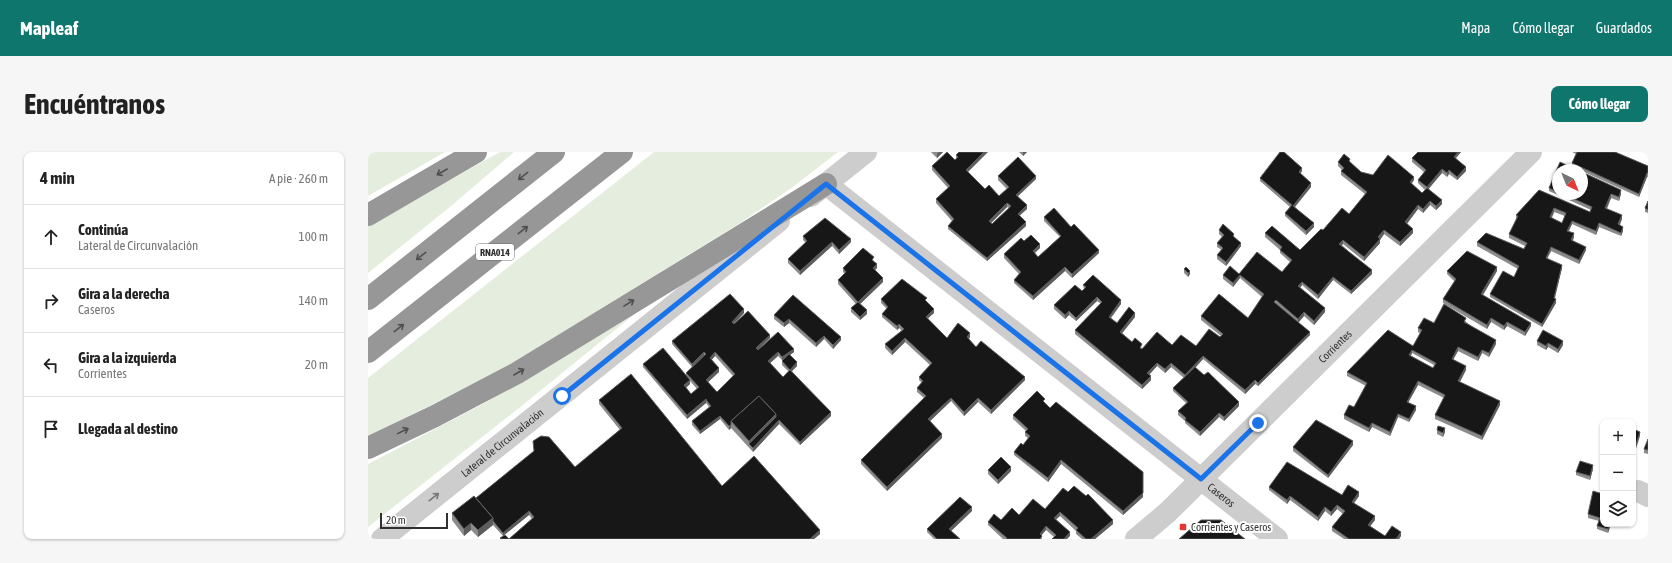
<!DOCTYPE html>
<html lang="es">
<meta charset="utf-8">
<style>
:root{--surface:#fff;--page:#f6f6f6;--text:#222;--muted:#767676;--line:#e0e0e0;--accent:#0f766e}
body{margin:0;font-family:"Asap Condensed",sans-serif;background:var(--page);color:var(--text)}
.controls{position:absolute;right:12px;bottom:12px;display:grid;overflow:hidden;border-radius:8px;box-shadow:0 1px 3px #0004}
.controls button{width:36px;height:36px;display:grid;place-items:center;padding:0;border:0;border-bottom:1px solid var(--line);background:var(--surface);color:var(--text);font:20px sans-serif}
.compass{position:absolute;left:1184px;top:12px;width:36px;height:36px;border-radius:50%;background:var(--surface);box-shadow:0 1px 3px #0004;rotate:137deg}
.scale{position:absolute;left:12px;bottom:10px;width:68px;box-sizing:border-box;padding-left:4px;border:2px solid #303030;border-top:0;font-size:11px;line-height:14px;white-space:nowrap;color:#303030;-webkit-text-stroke:3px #fff;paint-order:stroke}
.stop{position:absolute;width:12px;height:12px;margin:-9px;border:3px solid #1a73e8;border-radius:50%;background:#fff}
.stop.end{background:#1a73e8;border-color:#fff;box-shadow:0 1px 4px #0008}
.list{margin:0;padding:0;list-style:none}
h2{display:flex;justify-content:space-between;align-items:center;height:52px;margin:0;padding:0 16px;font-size:17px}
h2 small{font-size:13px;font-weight:400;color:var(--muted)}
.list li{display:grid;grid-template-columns:26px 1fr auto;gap:12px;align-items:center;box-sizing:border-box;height:64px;padding:0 16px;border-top:1px solid var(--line)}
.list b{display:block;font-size:15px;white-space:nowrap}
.list p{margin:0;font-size:13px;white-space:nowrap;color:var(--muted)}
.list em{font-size:13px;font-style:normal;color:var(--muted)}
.icon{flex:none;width:22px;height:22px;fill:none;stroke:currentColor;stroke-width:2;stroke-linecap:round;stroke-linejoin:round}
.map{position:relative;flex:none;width:1280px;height:387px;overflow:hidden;border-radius:8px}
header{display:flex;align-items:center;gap:24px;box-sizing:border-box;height:56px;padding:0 20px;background:var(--accent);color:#fff}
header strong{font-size:19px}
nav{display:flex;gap:22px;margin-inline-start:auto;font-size:14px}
.intro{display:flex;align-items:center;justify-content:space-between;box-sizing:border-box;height:96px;padding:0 24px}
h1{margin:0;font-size:28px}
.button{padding:10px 18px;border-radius:8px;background:var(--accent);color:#fff;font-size:14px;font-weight:700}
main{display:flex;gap:24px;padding:0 24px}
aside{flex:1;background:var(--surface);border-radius:8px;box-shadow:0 1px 3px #0004}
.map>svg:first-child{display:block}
.green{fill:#e5edde}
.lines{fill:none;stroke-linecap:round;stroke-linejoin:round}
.minor{stroke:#cdcdcd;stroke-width:22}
.highway{stroke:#979797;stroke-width:22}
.wall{fill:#8b8b8b;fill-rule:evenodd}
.shaded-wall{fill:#5d5d5d}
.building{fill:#171717;stroke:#5d5d5d;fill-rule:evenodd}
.oneway{stroke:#4f4f4f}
.oneway2{stroke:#777}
.route{stroke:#1a73e8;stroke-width:5}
.poi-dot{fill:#e73732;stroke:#fff;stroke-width:1.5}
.labels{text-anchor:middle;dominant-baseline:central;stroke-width:4;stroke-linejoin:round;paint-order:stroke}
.shield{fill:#fff;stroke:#6e6e6e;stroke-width:1}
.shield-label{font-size:10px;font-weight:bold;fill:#303030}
.street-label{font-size:11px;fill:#303030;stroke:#fff}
.poi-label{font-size:11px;fill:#303030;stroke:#fff;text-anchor:start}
</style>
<header>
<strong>Mapleaf</strong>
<nav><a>Mapa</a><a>Cómo llegar</a><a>Guardados</a></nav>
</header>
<div class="intro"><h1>Encuéntranos</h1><a class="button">Cómo llegar</a></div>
<main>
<aside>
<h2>4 min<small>A pie · 260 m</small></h2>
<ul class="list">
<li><svg class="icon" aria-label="ahead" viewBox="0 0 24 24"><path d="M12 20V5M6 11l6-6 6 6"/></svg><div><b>Continúa</b><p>Lateral de Circunvalación</p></div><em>100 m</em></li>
<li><svg class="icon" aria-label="right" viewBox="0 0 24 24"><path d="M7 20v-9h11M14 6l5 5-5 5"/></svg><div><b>Gira a la derecha</b><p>Caseros</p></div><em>140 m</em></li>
<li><svg class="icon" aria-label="left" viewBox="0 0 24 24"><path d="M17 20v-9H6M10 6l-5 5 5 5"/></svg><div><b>Gira a la izquierda</b><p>Corrientes</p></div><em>20 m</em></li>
<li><svg class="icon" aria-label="arrive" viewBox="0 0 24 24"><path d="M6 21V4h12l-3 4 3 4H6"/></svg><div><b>Llegada al destino</b></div></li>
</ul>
</aside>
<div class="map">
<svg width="1280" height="387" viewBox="0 0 1280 387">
<rect width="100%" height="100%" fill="#fff"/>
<!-- green -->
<path class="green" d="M0 0H77L0 44Z
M132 0H146L83 54 0 121V73Z
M286 0H470L422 37 372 71 130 220 0 284V226Z
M268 161 151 256 0 375V312L117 251 209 194Z"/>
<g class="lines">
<!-- minor -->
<g class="minor">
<path id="s1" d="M458 32 909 387"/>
<path d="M443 44 498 0"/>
<path d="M1270 339 1280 344"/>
<path id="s2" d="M14 387 411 69"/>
<path id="s3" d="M768 387 800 360 1163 0"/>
</g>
<!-- highway -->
<path class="highway" d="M0 63 108 0
M0 147 186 0
M0 200 254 0
M0 296 67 264 149 221 458 32"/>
</g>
<!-- wall -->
<path class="wall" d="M563 0H575L569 6Z
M591 0 599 20 617 37 631 44 639 37 630 28V24L668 27 650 44 659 57 652 63 658 74 619 109 580 77V74L584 69 568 51V47L580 36 564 18V14L587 8 588 6V3ZM639 55 641 56 624 72 623 71Z
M651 0H659L655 4Z
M1050 0H1093L1088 6 1098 19 1089 28 1081 22 1079 25 1074 21 1060 36 1074 52 1068 58 1062 53 1055 61 1050 57 1039 72 1045 81 1032 94 1016 82 1012 88V91L996 109 975 92 974 93 1004 122 983 142 965 128 950 147 934 133 932 136 957 160 946 173 936 164 930 171 942 183 890 234 887 232 877 242 835 207 827 216 871 254 856 269 851 265 832 284 817 271V269L810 263V259L818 251 805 239V236L816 226 803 215 797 221 789 214 781 223 783 228 774 237 707 182V178L733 152 729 149 708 169 701 163 697 167 686 157V153L714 139 716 137 715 133 753 152 743 166 749 171 767 165 754 181 764 190 774 196 773 197H774L804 193 828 194 852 185 853 184 833 168V164L880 166 894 145 872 126 865 135 855 127V123L914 120 922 110 912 101V98L897 85V81L932 98 955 78 981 62 997 42 973 23V19L974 18 970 14V10L982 11 993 20 1005 23 1046 28 1043 32 1054 41 1057 38 1050 31V28L1056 20 1044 10V6Z
M1204 0H1247L1280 14V25H1279L1271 45 1214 19V18H1212L1204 14V11L1208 2Z
M1190 18V42H1253L1251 49 1243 46 1239 57 1254 67 1252 73 1255 79 1253 84 1231 75 1228 83 1204 72 1201 79 1206 85 1205 89 1218 98 1211 112 1183 99 1179 106 1194 116 1186 146 1188 151 1174 175 1122 145V142L1146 125 1150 117 1109 94V90L1156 97 1157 94 1141 86V82L1148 67V63L1171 38 1222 60 1223 58 1181 39V36ZM1186 60 1197 64 1194 71 1184 66Z
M934 19 932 22 943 35 927 55 946 75 938 83 917 64V61L922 55 892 29V26Z
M1280 50V61L1277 60V56Z
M676 65 703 75 731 101 704 126 697 119 665 148 646 131V128L651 122 636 106V102L656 89 672 96 667 101 670 105 692 85 676 69Z
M851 78 866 85 873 94 858 114 849 107V103L854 98 849 95V91L854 85 851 82Z
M435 84 483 90 471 102 464 94 432 123 420 111V107L438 91 435 88Z
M506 108 505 109 509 116 507 118 515 130 492 152 499 162 492 168 483 160V156L488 152 470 132V128L477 122 475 120V116Z
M816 117 822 122 820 125 816 121Z
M1079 119H1129L1115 143 1163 174 1157 184 1139 174 1136 178 1123 170 1119 177 1075 151V147L1087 130 1079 122Z
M425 143 473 188 465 197 456 187 448 195 421 171 416 175 406 167V163Z
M513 147 559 150 566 161 560 166 579 186 602 185 601 187 608 195 657 228 623 262 610 250 596 264 583 249 562 269 574 286 519 339 493 312V308L556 246 549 240V236L554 231 551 228V225L562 213 537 190 524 203 517 196V192L534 179 531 176 529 178 514 165V162L519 157 513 151Z
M376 161 366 172 402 186 390 198 426 200 422 203 429 214 424 219 463 264 432 293 411 272 385 300 363 276 361 278 352 267 332 282 324 273V269L341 255 338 251 319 267 275 215V212L318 224V221L336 204 324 215 304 192V189ZM347 204 365 224 349 240 340 230 351 220 343 208ZM410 204 414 208V213L420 219 415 225 402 211ZM322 229 329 237 323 242 318 236 322 232Z
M1098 169V170L1128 192 1121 205 1114 201 1110 209 1090 199 1085 207 1098 218 1092 230 1132 253 1114 288 1067 267V263L1076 246 1050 233 1040 250 1048 258 1041 270 1030 265 1022 284 1004 275 1001 280 976 267V263L986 255 998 234 979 224V220L1045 194 1052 181 1050 180V176L1066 171ZM1044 201 1066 213 1065 216 1043 204Z
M1169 189 1195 193 1190 201 1180 195 1178 198 1169 193Z
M231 248 354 334 452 382 446 387H132V386L141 387 164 367 161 363 135 384 125 373 110 385 103 378 96 384 84 368V361L108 346 166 299 207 315 252 278 231 252Z
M677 251 775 345 755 363 693 312 680 330 646 303V300L655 293 660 286 657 284V280L658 279 645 267V263Z
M1069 278 1077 280 1075 285 1069 282Z
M1280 287V302L1276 301V297Z
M985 293 960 326 925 299V295Z
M1225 317 1222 328 1208 323V320Z
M620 318 643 319 630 332 620 322Z
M901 335 974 343 991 344 986 351 1007 368 1002 374 1017 384H1033L1031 387H976L964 379V375L975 362 969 357 963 364 957 359 950 369 922 348 919 352 901 338Z
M1225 339 1243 372 1240 381 1229 377V374L1231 369 1220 366V362Z
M700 340 745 372 727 387H714L708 382V379L692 364 688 367 702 384 686 385 678 378 673 383 674 387H635L620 373V370L633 368 677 357Z
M604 359 583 379 592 387H566L559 380V377Z"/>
<!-- shaded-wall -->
<path class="shaded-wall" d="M571 0H575L569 6V2Z
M616 0H620L598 22V18Z
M655 0H659L655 4Z
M1090 0H1093L1086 8V5Z
M1098 15V19L1089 28V25Z
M934 16V19L931 24V20Z
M1074 17V21L1059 39V35Z
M1081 18V22L1079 25V21Z
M1279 21V25L1271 45V42Z
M668 24V27L648 46V43Z
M1046 25V28L1042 34V30Z
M943 31V35L925 57V54Z
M1253 38V42L1251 49V45Z
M1243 42V46L1237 60V56Z
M1074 48V52L1068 58V54Z
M1062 49V53L1055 61V57Z
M639 51V55L621 73V69Z
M659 53V57L650 65V62Z
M1050 53V57L1037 74V70Z
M1186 56V60L1182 69V65Z
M1254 63V67L1250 76V72Z
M1204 69V72L1199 82V79Z
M658 70V74L619 109V106Z
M946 71V75L938 83V79Z
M1231 71V75L1228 83V79Z
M1255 75V79L1253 84V81Z
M1045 77V81L1032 94V90Z
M1016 78V82L1012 88V91L996 109V105Z
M1206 81V85L1203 92V88Z
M483 87V90L471 102V98Z
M975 88V92L971 95V92Z
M464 90V94L432 123V119Z
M873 91V94L858 114V110Z
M672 92V96L665 102V99Z
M1183 95V99L1178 109V106Z
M1218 95V98L1211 112V108Z
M731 98V101L704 126V122Z
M509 112V116L505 120V116Z
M1194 113V116L1186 150V146Z
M697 115V119L665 148V144Z
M1129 115V119L1113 146V142Z
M1004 118V122L983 142V139Z
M822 119V122L820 125V121Z
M872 123V126L865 135V131Z
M965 125V128L950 147V143Z
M515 126V130L490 154V150Z
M934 130V133L930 138V134Z
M729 145V149L708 169V166Z
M1188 147V151L1174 175V172Z
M753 148V152L741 168V165Z
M957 156V160L946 173V169Z
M376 157V161L364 173V170Z
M566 157V161L558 168V165Z
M499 158V162L492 168V165Z
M701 159V163L697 167V163Z
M936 160V164L930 171V167Z
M767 161V165L752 184V180Z
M1123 166V170L1119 177V173Z
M421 167V171L416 175V171Z
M1139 170V174L1136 178V174Z
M1163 171V174L1157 184V180Z
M531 172V176L529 178V174Z
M942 180V183L890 234V231Z
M602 181V185L599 189V185Z
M402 183V186L388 200V196Z
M456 184V187L448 195V191Z
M473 185V188L465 197V193Z
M537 186V190L524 203V199Z
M1128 188V192L1121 205V201Z
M1195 189V193L1190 201V197Z
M1180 191V195L1178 198V194Z
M1090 195V199L1084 210V207Z
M426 197V200L414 209V205Z
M1044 198V201L1041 207V203Z
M1114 198V201L1110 209V205Z
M336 200V204L324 215V212Z
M347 200V204L342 210V206Z
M410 200V204L400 213V209Z
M835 204V207L817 227V223Z
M429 210V214L422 221V218Z
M789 211V214L779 225V221Z
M803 211V215L797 221V217Z
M1098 214V218L1090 233V229Z
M351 216V220L338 232V228Z
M783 224V228L774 237V233Z
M657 225V228L623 262V258Z
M322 228V232L316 237V233Z
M887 228V232L877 242V238Z
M1050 229V233L1039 253V250Z
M583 246V249L560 271V267Z
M610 246V250L596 264V260Z
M338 247V251L319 267V263Z
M1132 249V253L1114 288V284Z
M871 250V254L856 269V265Z
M1048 254V258L1041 270V267Z
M463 260V264L432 293V290Z
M851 261V265L832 284V280Z
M408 262V269L381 292V296V289Z
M1030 262V265L1022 284V280Z
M352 264V267L332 282V279Z
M411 268V272L385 300V296Z
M1004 271V275L1001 280V276Z
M363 273V276L361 278V274Z
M1077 276V280L1075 285V281Z
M1272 280V284L1265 306V302Z
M574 282V286L519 339V335Z
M985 289V293L960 326V323Z
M693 308V312L680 330V326Z
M1225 313V317L1222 328V324Z
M643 315V319L630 332V328Z
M991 340V344L984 354V350Z
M775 341V345L755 363V359Z
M922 344V348L919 352V348Z
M969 353V357L963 364V360Z
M604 355V359L581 381V377Z
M957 355V359L950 369V365Z
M161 359V363L135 384V381Z
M692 360V364L686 369V366Z
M1007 364V368L1000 377V373Z
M125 366V373L110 385V378Z
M745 368V372L727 387H723Z
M103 371V378L96 384V377Z
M1242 372H1243L1240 381V377Z
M678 374V378L672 385V382Z
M452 378V382L446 387H442Z
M702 380V384L699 387H696Z
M1033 380V384L1031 387H1028Z"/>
<!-- building -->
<path class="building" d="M579 0 587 8 590 5 588 3 591 0H616L598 18 617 37 621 33 631 44 641 35 630 24 650 5 668 24 648 43 659 53 650 62 658 70 619 106 580 74 586 67 568 47 582 34 564 14ZM639 51 643 54 624 72 621 69Z
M912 0H916L934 16 931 20 943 31 925 54 946 71 938 79 917 61 924 53 892 26Z
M1050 0H1090L1086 5 1098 15 1089 25 1081 18 1079 21 1074 17 1059 35 1050 28 1058 18 1044 6Z
M1209 0H1247L1280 14V21H1279L1271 42 1204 11Z
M976 2 982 7 981 9 993 20 1005 23 1020 3 1046 25 1042 30 1054 41 1059 36 1074 48 1068 54 1062 49 1055 57 1050 53 1037 70 1045 77 1032 90 1016 78 1010 85 1012 87 996 105 975 88 971 92 1004 118 983 139 965 125 950 143 934 130 930 134 957 156 946 169 936 160 930 167 908 148 906 150 942 180 890 231 887 228 877 238 835 204 817 223 803 211 797 217 789 211 779 221 783 224 774 233 707 178 734 150 729 145 708 166 701 159 697 163 686 153 707 133 714 139 718 135 715 133 725 123 753 148 741 165 749 171 761 155 767 161 752 180 764 190 767 186 774 192 772 196 774 197 789 180 804 193 813 183 828 194 841 177 852 185 855 182 833 164 851 142 880 166 896 142 872 123 865 131 855 123 862 114 871 122 889 100 914 120 924 108 912 98 914 95 897 81 904 74 932 98 953 77 955 78 974 56 981 62 999 40 973 19 976 16 970 10Z
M1192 10 1209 18H1190V40L1181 36Z
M1214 20 1253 38 1251 45 1243 42 1237 56 1254 63 1250 72 1255 75 1253 81 1231 71 1228 79 1204 69 1199 79 1206 81 1203 88 1218 95 1211 108 1183 95 1178 106 1194 113 1186 146 1188 147 1174 172 1122 142 1135 119 1146 125 1151 114 1109 90 1118 81 1156 97 1159 91 1141 82 1150 64 1148 63 1171 38 1222 60 1224 55 1195 42H1214ZM1186 56 1198 61 1194 71 1182 65Z
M1280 49V58L1277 56Z
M686 56 703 75 706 72 731 98 704 122 697 115 665 144 646 128 653 120 636 102 653 86 656 89 663 83 672 92 665 99 670 105 681 95 693 84 676 65Z
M457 66 483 87 471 98 464 90 432 119 420 107 439 89 435 84Z
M855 72 866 82 865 84 873 91 858 110 849 103 855 96 849 91 856 83 851 78Z
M495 96 506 105 504 108 509 112 505 116 515 126 490 150 470 128 478 120 475 116Z
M1099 99 1129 115 1113 142 1163 171 1157 180 1139 170 1136 174 1123 166 1119 173 1075 147 1088 127 1079 119Z
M818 115 822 119 820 121 816 117Z
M534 127 559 146 557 148 566 157 558 165 579 186 590 171 602 181 599 185 608 195 613 189 657 225 623 258 610 246 596 260 583 246 560 267 574 282 519 335 493 308 558 244 549 236 555 229 551 225 564 211 537 186 524 199 517 192 536 177 531 172 529 174 514 162 520 155 513 147Z
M362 142 376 157 364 170 366 172 380 159 402 183 388 196 390 198 410 180 426 197 414 205 410 200 400 209 415 225 422 218 463 260 432 290 411 268 385 296 381 292 408 265V262L391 244 363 269V273L361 274 352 264 332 279 324 269 343 254 339 249 338 247 319 263 275 212 295 196 322 228 316 233 323 242 331 235 318 221 338 202 336 200 324 212 304 189ZM347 200 367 222 349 240 338 228 351 216 342 206Z
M425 143 473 185 465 193 456 184 448 191 421 167 416 171 406 163Z
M490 150 499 158 492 165 483 156Z
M1076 152 1098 166 1096 170 1128 188 1121 201 1114 198 1110 205 1090 195 1084 207 1098 214 1090 229 1132 249 1114 284 1067 263 1077 243 1050 229 1039 250 1048 254 1041 267 1030 262 1022 280 1004 271 1001 276 976 263 981 253 986 255 999 231 979 220 1020 178 1045 194 1054 178 1050 176 1056 166 1066 171ZM1044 198 1068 211 1065 216 1041 203Z
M1175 178 1195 189 1190 197 1180 191 1178 194 1169 189Z
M421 202 429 210 422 218 414 209Z
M827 215 836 223 840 220 871 250 856 265 851 261 832 280 817 268 818 266 810 259 820 250 805 236Z
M263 222 354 334 386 304 452 378 442 387H133L132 386 137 383 141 387 166 365 161 359 135 381 125 369V366L108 346 166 299 165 289 173 284 181 285 207 315 254 276 231 248Z
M669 239 677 247 675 249 682 256 688 250 775 320V341L755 359 693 308 680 326 646 300 653 291 655 293 662 284 657 280 660 277 645 263Z
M391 244 408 262 381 289 363 269Z
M948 268 985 289 960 323 925 295Z
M1070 274 1077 276 1075 281 1069 278Z
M1265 277 1272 280 1265 302Z
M1280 287V298L1276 297Z
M633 305 643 315 630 328 620 318Z
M1212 309 1225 313 1222 324 1208 320Z
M919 310 974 343 980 333 991 340 984 350 1007 364 1000 373 1017 384 1024 374 1033 380 1028 387H981L964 375 977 359 969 353 963 360 957 355 950 365 922 344 919 348 901 335Z
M706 334 718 344 720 342 745 368 723 387H718L708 378 710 376 692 360 686 366 702 380 696 387H684L688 383 678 374 672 382 674 384 672 387H638L639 386 620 370 626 362 633 368 644 356 651 363 665 347 677 357 695 336 700 340Z
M1225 339 1235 342V372H1242L1240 377 1229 374 1232 366 1220 362Z
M106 344 125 366 110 378 103 371 96 377 84 361Z
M592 345 604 355 581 377 592 387H569L559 377Z
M833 368H853L877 387H811Z"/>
<!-- one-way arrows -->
<defs><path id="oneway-shaft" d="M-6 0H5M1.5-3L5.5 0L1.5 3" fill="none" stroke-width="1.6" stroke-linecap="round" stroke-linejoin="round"/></defs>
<g class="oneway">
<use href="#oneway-shaft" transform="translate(74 20) rotate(150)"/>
<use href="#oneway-shaft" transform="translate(155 24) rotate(142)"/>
<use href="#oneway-shaft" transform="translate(155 78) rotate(-38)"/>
<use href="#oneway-shaft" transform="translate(53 104) rotate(142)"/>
<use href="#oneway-shaft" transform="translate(261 151) rotate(-32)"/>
<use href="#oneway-shaft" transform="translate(31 176) rotate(-38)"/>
<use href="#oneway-shaft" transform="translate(151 220) rotate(-30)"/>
<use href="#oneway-shaft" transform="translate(35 279) rotate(-26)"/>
</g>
<use class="oneway2" href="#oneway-shaft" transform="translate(66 345) rotate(-38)"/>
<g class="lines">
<!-- route -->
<path class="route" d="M194 244 458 32 833 327 890 271"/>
</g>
<!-- markers -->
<rect class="poi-dot" x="811" y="371" width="8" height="8" rx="2"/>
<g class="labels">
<!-- shield labels -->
<rect class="shield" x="108" y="92" width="38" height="16" rx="3"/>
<g class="shield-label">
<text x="127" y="100">RNA014</text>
</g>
<!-- street labels -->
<g class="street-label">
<text stroke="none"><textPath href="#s3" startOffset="277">Corrientes</textPath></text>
<text stroke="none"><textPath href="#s2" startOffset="154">Lateral de Circunvalación</textPath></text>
<text stroke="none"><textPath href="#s1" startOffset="503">Caseros</textPath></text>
</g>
<!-- poi labels -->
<g class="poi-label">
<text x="823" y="375">Corrientes y Caseros</text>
</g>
</g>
</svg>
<div class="controls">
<button>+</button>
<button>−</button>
<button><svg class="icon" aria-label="layers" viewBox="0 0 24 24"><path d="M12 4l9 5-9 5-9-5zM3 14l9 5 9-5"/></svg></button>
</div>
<svg class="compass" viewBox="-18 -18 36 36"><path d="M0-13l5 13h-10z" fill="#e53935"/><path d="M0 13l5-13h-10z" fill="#767676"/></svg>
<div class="scale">20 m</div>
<div class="stop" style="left:194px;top:244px"></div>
<div class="stop end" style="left:890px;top:271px"></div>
</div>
</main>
